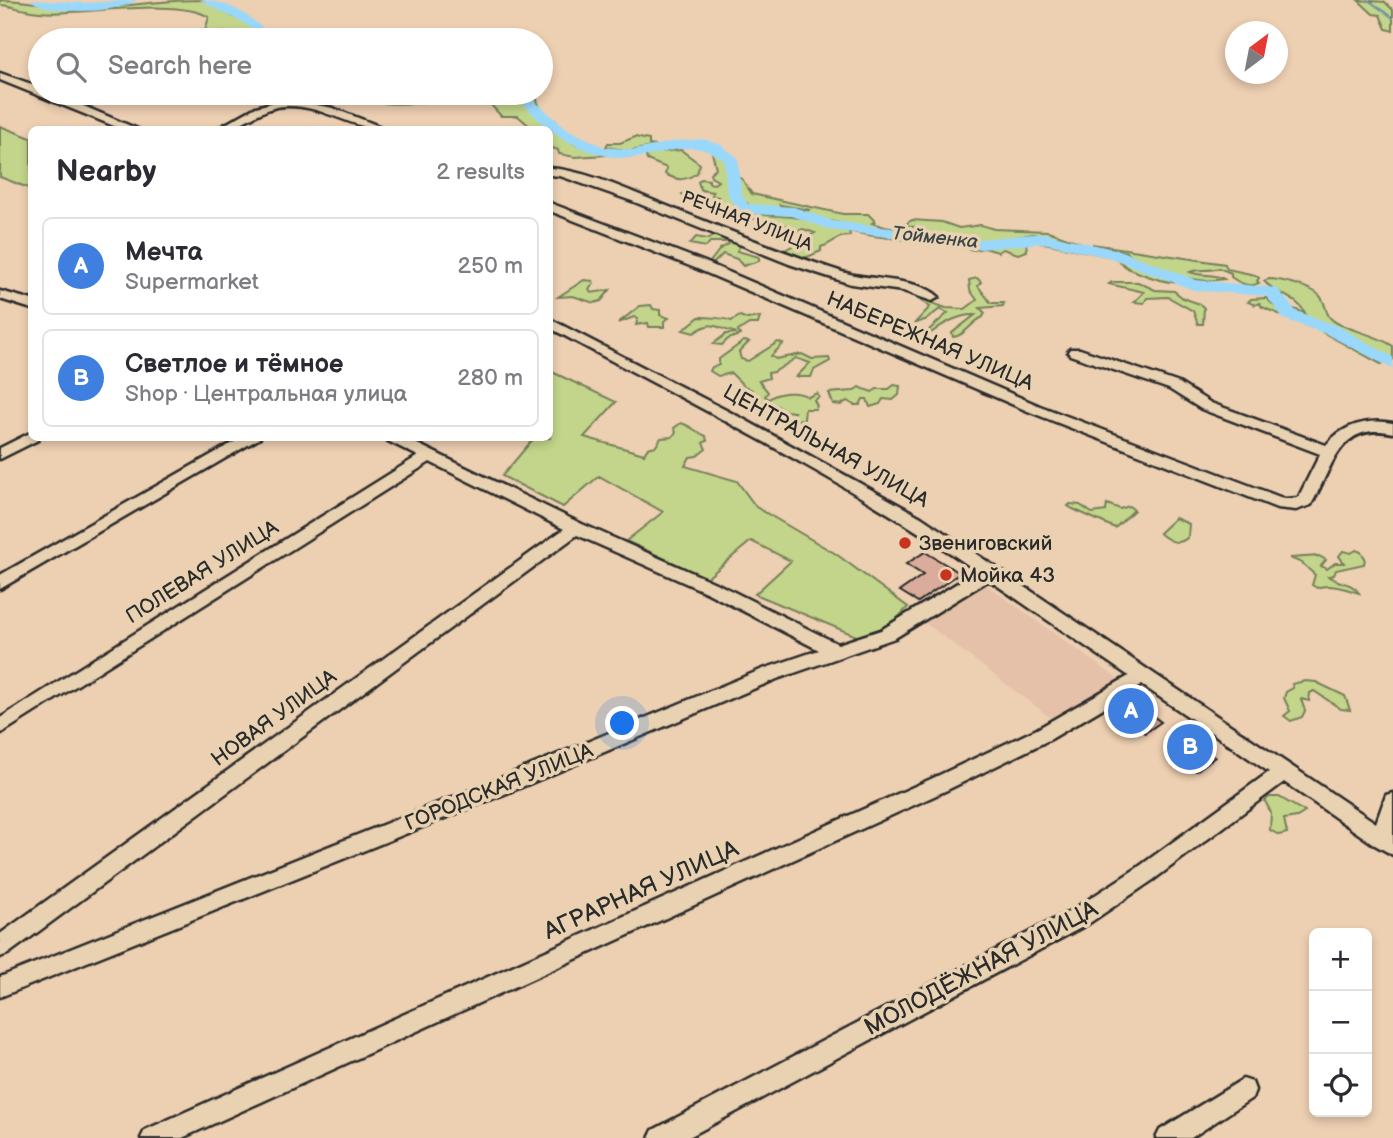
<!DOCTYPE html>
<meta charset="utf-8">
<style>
:root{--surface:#fff;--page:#f2f2f3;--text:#2b2b33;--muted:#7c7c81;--line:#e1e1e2;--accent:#c8321e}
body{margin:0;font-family:"Balsamiq Sans",sans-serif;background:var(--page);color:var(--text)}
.controls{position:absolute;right:21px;bottom:21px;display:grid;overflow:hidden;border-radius:10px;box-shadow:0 4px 10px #0003}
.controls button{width:63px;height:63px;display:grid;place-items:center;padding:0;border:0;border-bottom:2px solid var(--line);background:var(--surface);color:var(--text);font:35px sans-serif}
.compass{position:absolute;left:1225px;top:21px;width:63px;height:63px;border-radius:50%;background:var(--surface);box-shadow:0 4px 10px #0003;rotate:32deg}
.you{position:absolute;left:623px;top:724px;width:24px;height:24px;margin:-18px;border:5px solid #fff;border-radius:50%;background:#1a73e8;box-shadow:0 0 0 10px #1a73e833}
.badge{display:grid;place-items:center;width:46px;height:46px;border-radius:50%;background:var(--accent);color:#fff;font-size:23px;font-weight:700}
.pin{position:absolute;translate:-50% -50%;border:4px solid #fff;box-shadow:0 2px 7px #0006}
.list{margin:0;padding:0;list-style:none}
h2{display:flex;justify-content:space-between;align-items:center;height:91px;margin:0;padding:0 28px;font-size:30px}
h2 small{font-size:23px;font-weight:400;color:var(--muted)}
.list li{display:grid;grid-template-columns:46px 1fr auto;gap:21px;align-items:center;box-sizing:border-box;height:98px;margin:0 14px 14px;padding:0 14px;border:2px solid var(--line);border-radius:10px}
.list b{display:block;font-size:26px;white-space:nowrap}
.list p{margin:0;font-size:23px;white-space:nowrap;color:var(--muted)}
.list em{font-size:23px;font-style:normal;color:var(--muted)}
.icon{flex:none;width:38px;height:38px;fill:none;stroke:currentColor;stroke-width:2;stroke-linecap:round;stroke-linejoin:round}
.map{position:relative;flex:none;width:1393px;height:1138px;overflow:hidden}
.search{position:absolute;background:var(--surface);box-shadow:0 4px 10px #0003;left:28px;top:28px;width:525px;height:77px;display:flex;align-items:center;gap:18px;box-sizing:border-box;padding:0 24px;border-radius:38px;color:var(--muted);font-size:26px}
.panel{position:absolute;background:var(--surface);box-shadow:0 4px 10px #0003;left:28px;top:126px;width:525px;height:315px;border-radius:10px}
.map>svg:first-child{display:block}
.built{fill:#e4c1a8}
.green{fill:#c2d58a;stroke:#76805a;stroke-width:2}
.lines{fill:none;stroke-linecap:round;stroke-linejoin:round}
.stream{stroke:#6e93a8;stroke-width:2}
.river{fill:#9ad8fb;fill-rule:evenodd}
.building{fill:#dbac9c;stroke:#2b2b2b;stroke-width:2}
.minor-casing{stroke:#2b2b2b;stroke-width:5}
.minor{fill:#e9d2b2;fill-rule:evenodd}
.poi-dot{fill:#c8321e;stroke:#e9d2b2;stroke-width:2.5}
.labels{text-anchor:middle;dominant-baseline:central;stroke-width:7;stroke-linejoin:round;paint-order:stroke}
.far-street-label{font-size:18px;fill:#2b2b2b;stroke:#e9d2b2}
.far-water-label{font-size:19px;font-style:italic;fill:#3c454a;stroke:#e9d2b2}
.street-label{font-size:21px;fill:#2b2b2b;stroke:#e9d2b2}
.poi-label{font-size:21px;fill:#2b2b2b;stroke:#e9d2b2;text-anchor:start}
.near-street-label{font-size:24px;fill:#2b2b2b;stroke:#e9d2b2}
</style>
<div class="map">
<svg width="1393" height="1138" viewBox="0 0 1393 1138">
<rect width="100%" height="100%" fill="#edcfb2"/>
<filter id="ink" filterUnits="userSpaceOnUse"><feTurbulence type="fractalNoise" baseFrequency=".0143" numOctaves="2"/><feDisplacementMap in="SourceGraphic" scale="14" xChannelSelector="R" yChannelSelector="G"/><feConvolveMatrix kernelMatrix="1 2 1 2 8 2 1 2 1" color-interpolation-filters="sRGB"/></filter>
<g filter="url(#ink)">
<!-- built -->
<path class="built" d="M985 584 1121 681 1055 721 923 621Z"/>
<!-- green -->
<path class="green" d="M0 0C27 0 53 7 81 8 120 8 160 0 200 0 211 2 223 12 234 17 245 22 259 27 261 40H226L231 36 225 32 218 34V40H201L206 36 204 34 209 17C183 0 104 11 70 12 57 13 40 13 27 10 18 9 9 5 0 5Z
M1358 0 1385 2 1393 10V31L1386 29 1380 15 1373 14Z
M343 93H473C436 104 377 110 343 93Z
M491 93 536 94C537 107 544 114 556 121L555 128 575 144 607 155 575 157 559 154 558 150 550 147V130L533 129 518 116H501L491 105 503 98Z
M0 126 31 138V189L0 177Z
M635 137 649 140V145L656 146 630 151 606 147 608 143H620Z
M700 142C714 145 725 155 729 169L734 172 728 180 732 186 728 192 735 195 737 200 735 204C754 219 778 214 800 218 824 223 839 229 866 228L819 219 795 211 810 210 780 205 783 209 752 208 740 197 733 178 735 176 742 179 752 194 843 214H868L875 221 872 223C885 228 909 233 922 228L907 226 906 224 912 220 942 222 959 228 981 225 994 229 1048 231 1087 245 1033 234 988 242 867 228C904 236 942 243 979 246 1000 247 1014 238 1032 238 1069 238 1144 264 1176 282 1164 283 1144 275 1132 270 1124 268 1121 260 1113 257L1029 240 1026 242 1027 251 1018 254 1003 249 998 252 984 248 974 250C933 238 889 242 849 231L850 236C834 236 834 244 821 247V251L803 259 786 254 785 250 815 233 803 229 791 234 784 233 783 230 786 225 770 223 758 219H738L707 201 684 197 682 194 689 191 708 199 719 197 712 196 713 192 701 190 698 182 701 179 709 180V183L714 184 718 181 711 177 710 173 716 168 711 149 687 145Z
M681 150 700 164 697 173C685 181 678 181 665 174L667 168 647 160 646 156 649 153Z
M716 234 749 245 740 246 737 251 759 257V261L743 266 737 259 723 254 713 264 710 262 720 249 729 244 727 241 724 240 725 242H710L706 247 690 244 696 237 708 239Z
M1092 244 1225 264 1227 269 1255 275 1259 278 1257 281 1259 283C1250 288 1239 283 1231 277V273L1219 268C1208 272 1200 268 1190 272 1202 277 1214 273 1224 279L1207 281 1171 276 1141 263 1126 252Z
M977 278 981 282 978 286 991 303H1004L1003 306 980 308 985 313 983 317C971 322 965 336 953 337L952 333 975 315C960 314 942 324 931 333L929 330 948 313 940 309 927 319 914 324 930 307 915 297 946 308 965 309 977 300 970 290 969 280Z
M1268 279C1279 279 1313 287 1320 296 1328 305 1323 316 1337 323 1355 332 1375 334 1393 346V359L1323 324 1288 313V307L1305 313C1297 297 1275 294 1264 281Z
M584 280 593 281 594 284 589 289 591 293 610 290 601 301 594 303 573 296 558 297Z
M1112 282H1138L1155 290 1174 291 1183 298 1200 304 1204 308 1203 324H1198L1193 311 1168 297 1147 298 1144 303 1134 302 1144 292 1109 284Z
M1266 298 1282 313 1327 329 1384 362 1381 364 1322 332V328H1312L1262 307 1259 303 1255 305 1248 302 1251 299Z
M651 305 653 309 660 310V315L669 318 664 321V327H649L648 323 636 325 638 318 634 317 618 323 640 306Z
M740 316 747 319 760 317 758 324H749L738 331 740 335 728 339 722 345 713 344 726 334 737 333C715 329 714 318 694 333L683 330 699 317C706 317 726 318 731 321Z
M744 341 749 342 739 352 741 359 748 361 778 342 783 344 771 356 776 359 802 354 812 359 829 358 830 361 814 370 811 377H796L810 363 796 358 774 372 768 373 769 378 759 381 768 392 765 396 769 399C777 392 798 390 808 397L817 393 819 397 814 400 817 406 815 409H805L804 419 796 420 791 416 794 412 786 411 773 404 758 402 760 396H751L752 390 743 385 731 373 718 376 710 371 712 367 719 365V359Z
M550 371 616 402 584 437 644 454 648 448 656 446 661 438 672 437 676 432 674 428 681 423C691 426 696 432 706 436L707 441 703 443 706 449 697 456 690 457 685 466 737 481 756 507 836 554 908 607 893 623 861 638 755 594 791 561 751 541 707 578 626 541 663 512 599 476 563 507 502 476 534 438H550Z
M894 385 900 386 899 395 893 400 883 399 880 404 870 407 867 399H863L860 405H854L847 401 841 405 833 404 829 393 853 391 859 387 872 392 877 389H889Z
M1070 504 1080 505 1092 513 1106 511 1107 504 1120 509 1129 506 1134 510 1115 528 1073 509 1068 506Z
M1175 518 1189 524 1188 537C1178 547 1168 540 1159 533Z
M1356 550 1361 552 1365 558 1364 564 1336 570 1334 575 1328 576C1338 584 1351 581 1359 593 1346 589 1330 583 1317 588L1312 585 1315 575 1302 563 1290 558 1319 556 1326 560 1321 566 1327 569 1335 563H1344L1339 556 1343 551 1351 553Z
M1305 681 1316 682 1345 696 1350 710 1341 709 1314 691 1310 693 1309 701 1301 699 1305 711 1302 717 1291 721 1284 716 1290 711 1284 698 1286 692 1293 688 1292 684Z
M1269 797H1279L1305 812 1297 817 1284 819 1287 833 1279 835 1270 830 1271 813 1265 801Z"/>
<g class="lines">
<!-- stream -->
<path class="stream" d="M1368 0 1393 18"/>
<!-- river -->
<path class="river" d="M30 0 84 3 137 0C118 14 49 15 30 0Z
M199 0C228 0 256 18 274 40H261L247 25Z
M506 93 528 95 565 128 604 147 634 150 676 141 703 139 721 145 738 158 741 193 748 204 794 207 833 221 981 239 1043 233 1122 251 1196 280 1277 288 1296 311 1338 326 1393 357V369L1326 334 1284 319 1266 296 1193 290 1111 258 1043 243 981 249 831 230 792 216 749 214 737 210 727 193 724 160C688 135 668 157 631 158 599 159 566 144 542 123 535 117 530 110 523 104 518 99 510 98 506 93Z"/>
</g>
<!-- building -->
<path class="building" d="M925 552 960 573 918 602 900 591 923 575 906 564Z
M1126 698H1129L1161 722 1145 733 1110 707Z
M1190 738 1215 757 1196 771 1171 752Z"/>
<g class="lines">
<defs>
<path id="minor" d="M66 30 98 38 99 40H83L62 35V31Z
M0 73 40 87V93H53L140 130H124L0 80Z
M286 99 333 108 389 130C353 130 322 104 285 106 259 107 241 130 215 130L256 107Z
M550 168C587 171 627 190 662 204 722 228 781 252 842 272 869 281 918 277 939 297L932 301 903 291 851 284 789 264 632 201 560 176 550 175Z
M550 203 705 262 1040 406 1285 499 1298 498 1320 454 1201 409 1169 389 1070 355 1068 352 1070 349H1080L1179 383 1211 403 1326 445C1342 425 1368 418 1393 423V433C1338 421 1333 468 1311 505L1296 510 1277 508 1030 412 695 268 550 211Z
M0 291 32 300V309L0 299Z
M550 319 745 420 921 517 1376 823 1386 795 1393 793V855L1375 845 1284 782 1153 880 1088 924 687 1138H649L653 1130 1072 910 1137 868 1269 772 1142 685 1051 739 945 791 182 1138H141L145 1130 931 779 1037 729 1129 676 989 580 895 638 777 679 517 789 0 997V977L503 777 763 669 819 650 708 593 577 535 8 954 0 957V934L564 529 430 462 0 734V718L418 456 388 441 386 438H405L582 524 720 585 838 644 881 630 977 571C842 478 694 405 550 328Z
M32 432V438H39L38 440 0 459V448Z
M241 438H260L0 589V575Z
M1243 1079 1252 1082 1255 1090 1252 1098 1191 1138H1156L1160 1130Z"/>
</defs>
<!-- minor casing -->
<use href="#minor" class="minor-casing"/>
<!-- minor -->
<use href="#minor" class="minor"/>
</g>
</g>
<!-- markers -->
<g class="poi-dot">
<circle cx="905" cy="543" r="7"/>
<circle cx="946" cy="575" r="7"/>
</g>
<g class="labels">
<!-- far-street labels -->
<g class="far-street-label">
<text transform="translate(747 221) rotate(21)">РЕЧНАЯ УЛИЦА</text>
</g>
<!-- far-water labels -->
<g class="far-water-label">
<text transform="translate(935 238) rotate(6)">Тойменка</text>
</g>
<!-- street labels -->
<g class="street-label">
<text transform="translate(930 341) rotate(23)">НАБЕРЕЖНАЯ УЛИЦА</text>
<text transform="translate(826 446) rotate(29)">ЦЕНТРАЛЬНАЯ УЛИЦА</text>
<text transform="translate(202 572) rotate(-32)">ПОЛЕВАЯ УЛИЦА</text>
<text transform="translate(274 718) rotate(-36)">НОВАЯ УЛИЦА</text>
<text transform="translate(499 787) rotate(-22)">ГОРОДСКАЯ УЛИЦА</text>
</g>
<!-- poi labels -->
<g class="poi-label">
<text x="919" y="543">Звениговский</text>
<text x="960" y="575">Мойка 43</text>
</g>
<!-- near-street labels -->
<g class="near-street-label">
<text transform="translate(641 890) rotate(-24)">АГРАРНАЯ УЛИЦА</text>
<text transform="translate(981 968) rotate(-28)">МОЛОДЁЖНАЯ УЛИЦА</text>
</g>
</g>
</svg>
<div class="controls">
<button>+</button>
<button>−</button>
<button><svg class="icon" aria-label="locate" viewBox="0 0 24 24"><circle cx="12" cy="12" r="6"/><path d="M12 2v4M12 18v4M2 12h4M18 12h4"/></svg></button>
</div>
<svg class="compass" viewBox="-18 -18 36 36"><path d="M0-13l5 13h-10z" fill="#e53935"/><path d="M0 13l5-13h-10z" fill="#7c7c81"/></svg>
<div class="you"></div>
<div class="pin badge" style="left:1131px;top:711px;background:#3f7fe0">A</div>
<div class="pin badge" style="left:1190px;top:747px;background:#3f7fe0">B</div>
<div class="search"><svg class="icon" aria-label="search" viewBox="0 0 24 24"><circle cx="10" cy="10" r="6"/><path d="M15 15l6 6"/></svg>Search here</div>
<section class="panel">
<h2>Nearby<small>2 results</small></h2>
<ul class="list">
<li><span class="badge" style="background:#3f7fe0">A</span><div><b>Мечта</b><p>Supermarket</p></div><em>250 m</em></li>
<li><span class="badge" style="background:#3f7fe0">B</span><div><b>Светлое и тёмное</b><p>Shop · Центральная улица</p></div><em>280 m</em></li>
</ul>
</section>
</div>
